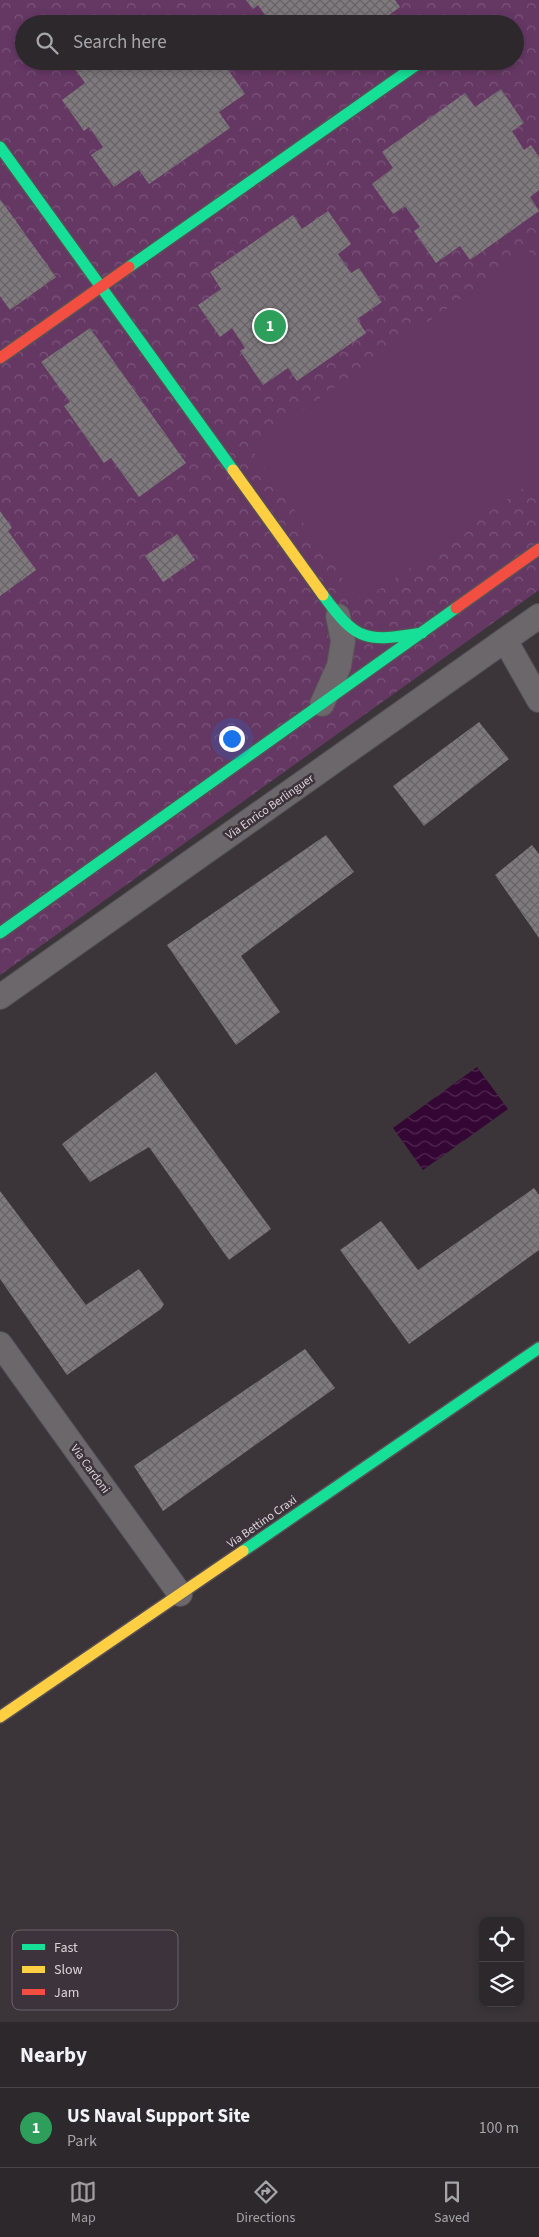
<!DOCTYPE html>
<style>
:root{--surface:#2c282c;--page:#383438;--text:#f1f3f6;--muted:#a6a6a9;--line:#484448;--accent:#a29ca1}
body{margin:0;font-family:"Source Sans 3",sans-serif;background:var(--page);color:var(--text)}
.controls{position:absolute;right:15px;bottom:15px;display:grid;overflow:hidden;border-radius:10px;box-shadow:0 2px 8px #0003}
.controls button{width:45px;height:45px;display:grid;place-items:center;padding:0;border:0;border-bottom:1px solid var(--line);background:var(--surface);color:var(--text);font:25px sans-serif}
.you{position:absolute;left:231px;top:738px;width:18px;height:18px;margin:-12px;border:4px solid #fff;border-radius:50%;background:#1a73e8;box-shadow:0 0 0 8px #1a73e833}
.badge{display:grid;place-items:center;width:32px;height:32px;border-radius:50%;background:var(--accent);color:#fff;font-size:16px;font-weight:700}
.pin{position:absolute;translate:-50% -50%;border:2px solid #fff;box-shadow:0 1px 5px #0006}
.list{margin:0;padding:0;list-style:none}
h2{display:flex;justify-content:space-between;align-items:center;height:65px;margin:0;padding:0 20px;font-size:21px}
h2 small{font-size:16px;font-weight:400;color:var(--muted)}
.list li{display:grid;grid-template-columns:32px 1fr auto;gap:15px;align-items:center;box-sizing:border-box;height:80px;padding:0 20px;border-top:1px solid var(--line)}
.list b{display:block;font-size:19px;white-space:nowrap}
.list p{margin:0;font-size:16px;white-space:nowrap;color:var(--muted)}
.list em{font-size:16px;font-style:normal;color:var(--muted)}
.icon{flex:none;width:28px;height:28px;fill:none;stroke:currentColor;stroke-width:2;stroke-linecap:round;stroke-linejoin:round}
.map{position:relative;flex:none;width:539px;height:2022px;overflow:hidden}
.search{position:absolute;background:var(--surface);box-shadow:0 2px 8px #0003;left:15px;right:15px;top:15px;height:55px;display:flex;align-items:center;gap:12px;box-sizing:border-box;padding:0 18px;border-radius:28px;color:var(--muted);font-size:19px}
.sheet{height:145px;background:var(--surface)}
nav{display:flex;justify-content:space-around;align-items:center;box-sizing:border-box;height:70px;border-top:1px solid var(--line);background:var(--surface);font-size:14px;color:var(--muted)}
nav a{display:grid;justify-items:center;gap:2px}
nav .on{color:var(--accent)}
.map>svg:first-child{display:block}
.park{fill:url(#park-crowns);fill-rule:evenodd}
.pitch{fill:#653864}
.water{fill:url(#water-waves)}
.building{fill:url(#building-cross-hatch)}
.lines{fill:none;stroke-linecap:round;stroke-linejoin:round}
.street-casing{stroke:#575156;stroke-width:26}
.fast-casing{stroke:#575156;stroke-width:14}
.slow-casing{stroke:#575156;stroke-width:14}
.jam-casing{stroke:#575156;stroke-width:14}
.street{stroke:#6b676b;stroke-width:24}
.fast{stroke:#16e098;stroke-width:11}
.slow{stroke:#ffcf43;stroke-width:11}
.jam{stroke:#f24e42;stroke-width:11}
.labels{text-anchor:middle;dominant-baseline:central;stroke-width:5;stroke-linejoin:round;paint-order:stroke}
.street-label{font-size:12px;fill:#dad4d9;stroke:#3d333c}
.key{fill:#3d333c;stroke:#6c636b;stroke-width:1}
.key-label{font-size:14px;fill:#dad4d9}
</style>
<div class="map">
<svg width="539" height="2022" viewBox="0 0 539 2022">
<defs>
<pattern id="park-crowns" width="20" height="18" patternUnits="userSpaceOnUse" patternTransform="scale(1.25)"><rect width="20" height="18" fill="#653864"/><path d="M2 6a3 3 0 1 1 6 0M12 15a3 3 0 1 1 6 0" fill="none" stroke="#7a547a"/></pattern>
<pattern id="water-waves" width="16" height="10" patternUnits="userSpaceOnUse" patternTransform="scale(1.25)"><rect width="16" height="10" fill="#340634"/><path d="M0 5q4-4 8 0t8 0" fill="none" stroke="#512951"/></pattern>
<pattern id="building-cross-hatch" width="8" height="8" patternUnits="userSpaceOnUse" patternTransform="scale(1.25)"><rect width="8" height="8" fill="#807a7f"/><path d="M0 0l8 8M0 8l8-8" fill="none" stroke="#676366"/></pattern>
</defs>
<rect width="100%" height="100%" fill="#3b353a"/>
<!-- park -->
<path class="park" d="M0 0H539V590L0 975ZM24 24H515V61H24Z"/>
<!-- pitch -->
<path class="pitch" d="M529 251 539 265V477L360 603 250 447Z"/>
<!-- water -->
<path class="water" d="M477 1067 508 1109 423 1170 393 1128Z"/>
<!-- building -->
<path class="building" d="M246 0H395L400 7 377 24H271L258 5 253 9Z
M178 15 185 24H165Z
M86 61H203L209 70 222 61 245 94 219 112 230 128 149 184 139 170 114 187 91 155 103 147 89 127 84 131 62 100 85 83 75 69Z
M501 89 524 123 512 131 524 150 531 145 539 157V190L530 197 539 211 470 260 460 246 436 263 414 231 420 227 405 206 393 214 372 184 393 168 382 152 465 93 475 107Z
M0 199 56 277 10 310 0 296Z
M328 211 351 244 338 254 351 273 359 268 382 302 357 319 366 333 297 381 288 368 263 385 240 351 245 348 232 328 220 337 198 305 221 289 210 272 293 215 302 229Z
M90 328 186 463 139 497 111 458 104 463 64 406 70 402 41 362Z
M0 511 12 528 8 531 36 570 0 596Z
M177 534 195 560 163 582 145 556Z
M479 722 509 759 424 826 393 786Z
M326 835 354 872 241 956 280 1012 236 1045 167 945Z
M532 845 539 854V938L495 875Z
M156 1072 271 1229 229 1260 149 1147 90 1182 62 1144Z
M534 1188 539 1195V1250L409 1344 340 1250 381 1221 418 1270Z
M0 1191 86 1305 139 1269 164 1304 161 1309 67 1375 0 1279Z
M305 1349 335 1388 163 1511 134 1466Z"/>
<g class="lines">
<defs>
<path id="street" d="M505 640 539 700
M322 704 339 666 343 641 338 616
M0 997 539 616
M0 1344 180 1594"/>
<path id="fast" d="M0 147 233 470
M129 267 422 61
M323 595C357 642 366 642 422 633
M0 933 456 608
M243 1551 539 1348"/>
<path id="slow" d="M233 470 323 595
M0 1717 243 1551"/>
<path id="jam" d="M0 358 129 267
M456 608 539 549"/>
</defs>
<!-- street casing -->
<use href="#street" class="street-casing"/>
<!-- fast casing -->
<use href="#fast" class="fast-casing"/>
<!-- slow casing -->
<use href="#slow" class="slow-casing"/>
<!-- jam casing -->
<use href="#jam" class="jam-casing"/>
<!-- street -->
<use href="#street" class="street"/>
<!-- fast -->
<use href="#fast" class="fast"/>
<!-- slow -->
<use href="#slow" class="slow"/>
<!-- jam -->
<use href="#jam" class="jam"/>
</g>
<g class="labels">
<!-- street labels -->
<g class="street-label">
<text transform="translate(270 807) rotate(-35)">Via Enrico Berlinguer</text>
<text transform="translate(90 1469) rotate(54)">Via Cardoni</text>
<text transform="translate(262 1522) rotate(-35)">Via Bettino Craxi</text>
</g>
</g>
<!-- legend -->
<rect x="12" y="1930" width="166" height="80" rx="8" class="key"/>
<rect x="22" y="1944" width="23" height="6" fill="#16e098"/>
<rect x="22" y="1966" width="23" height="7" fill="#ffcf43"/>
<rect x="22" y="1989" width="23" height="6" fill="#f24e42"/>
<g class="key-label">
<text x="54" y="1952">Fast</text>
<text x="54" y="1974">Slow</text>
<text x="54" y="1997">Jam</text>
</g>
</svg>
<div class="controls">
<button><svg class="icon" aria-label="locate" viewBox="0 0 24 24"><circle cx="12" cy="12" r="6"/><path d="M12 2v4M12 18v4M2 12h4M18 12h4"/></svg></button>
<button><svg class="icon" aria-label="layers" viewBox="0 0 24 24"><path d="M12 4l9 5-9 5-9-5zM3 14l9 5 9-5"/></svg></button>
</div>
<div class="you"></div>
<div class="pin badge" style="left:270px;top:326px;background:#2e9e5b">1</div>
<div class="search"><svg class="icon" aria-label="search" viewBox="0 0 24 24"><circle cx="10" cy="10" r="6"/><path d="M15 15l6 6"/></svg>Search here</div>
</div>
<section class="sheet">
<h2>Nearby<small></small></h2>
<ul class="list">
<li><span class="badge" style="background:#2e9e5b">1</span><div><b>US Naval Support Site</b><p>Park</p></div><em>100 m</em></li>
</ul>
</section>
<nav>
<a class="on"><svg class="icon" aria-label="map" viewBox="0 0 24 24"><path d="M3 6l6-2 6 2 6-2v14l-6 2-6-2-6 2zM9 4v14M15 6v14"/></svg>Map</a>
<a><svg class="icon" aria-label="directions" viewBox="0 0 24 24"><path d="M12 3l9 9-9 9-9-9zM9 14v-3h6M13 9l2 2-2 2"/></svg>Directions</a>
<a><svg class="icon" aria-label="saved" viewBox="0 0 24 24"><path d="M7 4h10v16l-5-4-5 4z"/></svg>Saved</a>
</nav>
